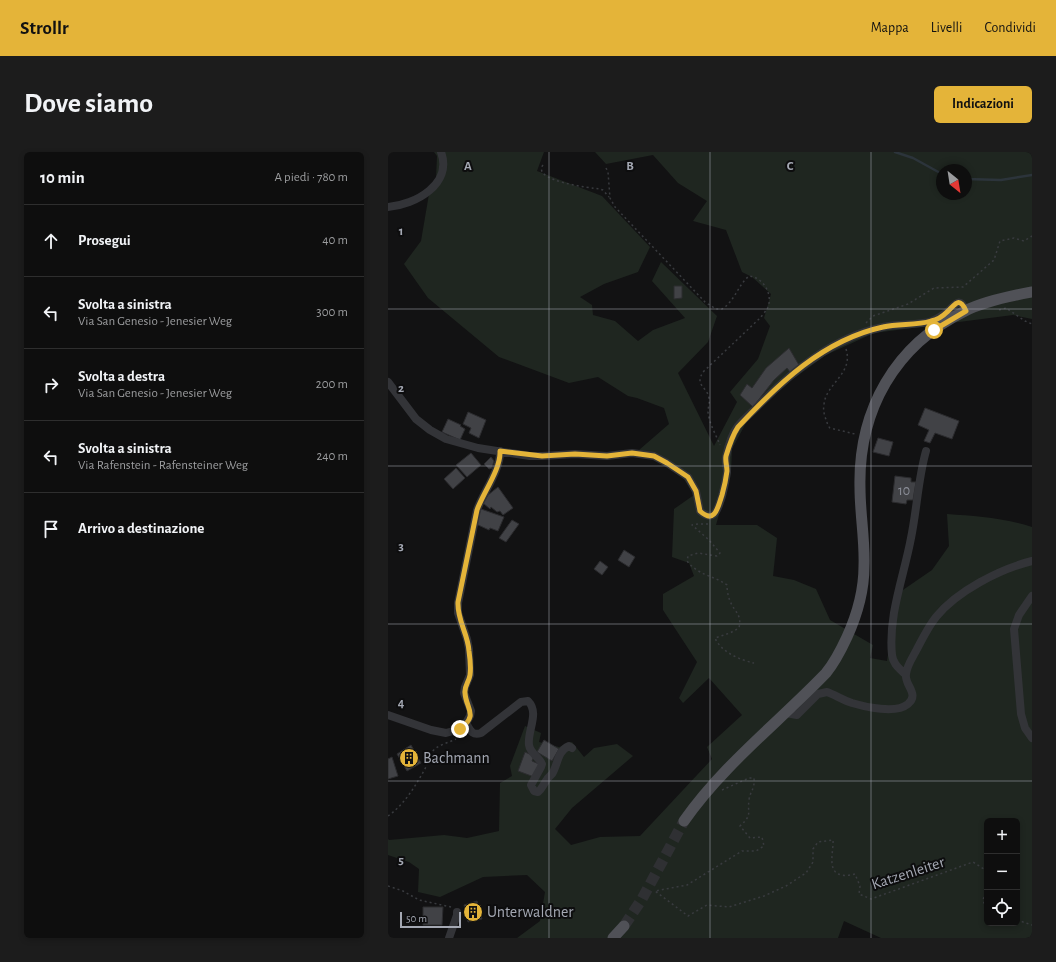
<!DOCTYPE html>
<html lang="it">
<meta charset="utf-8">
<style>
:root{--surface:#0e0e0e;--page:#1c1c1c;--text:#f1f3f6;--muted:#9b9c9e;--line:#2e2e2e;--accent:#e4b439}
body{margin:0;font-family:"Alegreya Sans",sans-serif;background:var(--page);color:var(--text)}
.controls{position:absolute;right:12px;bottom:12px;display:grid;overflow:hidden;border-radius:6px;box-shadow:0 2px 6px #0003}
.controls button{width:36px;height:36px;display:grid;place-items:center;padding:0;border:0;border-bottom:1px solid var(--line);background:var(--surface);color:var(--text);font:20px sans-serif}
.compass{position:absolute;left:548px;top:12px;width:36px;height:36px;border-radius:50%;background:var(--surface);box-shadow:0 2px 6px #0003;rotate:150deg}
.scale{position:absolute;left:12px;bottom:10px;width:61px;box-sizing:border-box;padding-left:4px;border:2px solid #a4a8b3;border-top:0;font-size:11px;line-height:14px;white-space:nowrap;color:#a4a8b3;-webkit-text-stroke:3px #0d0d0e;paint-order:stroke}
.stop{position:absolute;width:12px;height:12px;margin:-9px;border:3px solid #e4b439;border-radius:50%;background:#fff}
.stop.end{background:#e4b439;border-color:#fff;box-shadow:0 1px 4px #0008}
.list{margin:0;padding:0;list-style:none}
h2{display:flex;justify-content:space-between;align-items:center;height:52px;margin:0;padding:0 16px;font-size:17px}
h2 small{font-size:13px;font-weight:400;color:var(--muted)}
.list li{display:grid;grid-template-columns:26px 1fr auto;gap:12px;align-items:center;box-sizing:border-box;height:72px;padding:0 16px;border-top:1px solid var(--line)}
.list b{display:block;font-size:15px;white-space:nowrap}
.list p{margin:0;font-size:13px;white-space:nowrap;color:var(--muted)}
.list em{font-size:13px;font-style:normal;color:var(--muted)}
.icon{flex:none;width:22px;height:22px;fill:none;stroke:currentColor;stroke-width:2;stroke-linecap:round;stroke-linejoin:round}
.map{position:relative;flex:none;width:644px;height:786px;overflow:hidden;border-radius:6px}
header{display:flex;align-items:center;gap:24px;box-sizing:border-box;height:56px;padding:0 20px;background:var(--accent);color:#111}
header strong{font-size:19px}
nav{display:flex;gap:22px;margin-inline-start:auto;font-size:14px}
.intro{display:flex;align-items:center;justify-content:space-between;box-sizing:border-box;height:96px;padding:0 24px}
h1{margin:0;font-size:28px}
.button{padding:10px 18px;border-radius:6px;background:var(--accent);color:#111;font-size:14px;font-weight:700}
main{display:flex;gap:24px;padding:0 24px}
aside{flex:1;background:var(--surface);border-radius:6px;box-shadow:0 2px 6px #0003}
.map>svg:first-child{display:block}
.green{fill:#1f2620;fill-rule:evenodd}
.lines{fill:none;stroke-linecap:round;stroke-linejoin:round}
.stream{stroke:#2c343b;stroke-width:2.5}
.building{fill:#414246;stroke:#2c2c2f}
.major-tunnel{stroke:#2f3033;stroke-width:11;stroke-dasharray:11 5.5;stroke-linecap:butt}
.path{stroke:#393b3f;stroke-width:1.5;stroke-dasharray:2 3;stroke-linecap:butt}
.minor{stroke:#333438;stroke-width:8}
.major{stroke:#505157;stroke-width:11}
.route{stroke:#e4b439;stroke-width:5}
.grid{fill:none;stroke:#a4a8b3;stroke-width:1;stroke-opacity:0.55}
.labels{text-anchor:middle;dominant-baseline:central;stroke-width:4;stroke-linejoin:round;paint-order:stroke}
.number-label{font-size:14px;fill:#8b8e98}
.poi-label{font-size:16px;fill:#a4a8b3;stroke:#0d0d0e;text-anchor:start}
.street-label{font-size:16px;fill:#a4a8b3;stroke:#0d0d0e}
.grid-label{font-size:13px;text-anchor:middle;font-weight:bold;fill:#a4a8b3;stroke:#0d0d0e;stroke-width:4;stroke-linejoin:round;paint-order:stroke}
</style>
<header>
<strong>Strollr</strong>
<nav><a>Mappa</a><a>Livelli</a><a>Condividi</a></nav>
</header>
<div class="intro"><h1>Dove siamo</h1><a class="button">Indicazioni</a></div>
<main>
<aside>
<h2>10 min<small>A piedi · 780 m</small></h2>
<ul class="list">
<li><svg class="icon" aria-label="ahead" viewBox="0 0 24 24"><path d="M12 20V5M6 11l6-6 6 6"/></svg><div><b>Prosegui</b></div><em>40 m</em></li>
<li><svg class="icon" aria-label="left" viewBox="0 0 24 24"><path d="M17 20v-9H6M10 6l-5 5 5 5"/></svg><div><b>Svolta a sinistra</b><p>Via San Genesio - Jenesier Weg</p></div><em>300 m</em></li>
<li><svg class="icon" aria-label="right" viewBox="0 0 24 24"><path d="M7 20v-9h11M14 6l5 5-5 5"/></svg><div><b>Svolta a destra</b><p>Via San Genesio - Jenesier Weg</p></div><em>200 m</em></li>
<li><svg class="icon" aria-label="left" viewBox="0 0 24 24"><path d="M17 20v-9H6M10 6l-5 5 5 5"/></svg><div><b>Svolta a sinistra</b><p>Via Rafenstein - Rafensteiner Weg</p></div><em>240 m</em></li>
<li><svg class="icon" aria-label="arrive" viewBox="0 0 24 24"><path d="M6 21V4h12l-3 4 3 4H6"/></svg><div><b>Arrivo a destinazione</b></div></li>
</ul>
</aside>
<div class="map">
<svg width="644" height="786" viewBox="0 0 644 786">
<rect width="100%" height="100%" fill="#121213"/>
<!-- green -->
<path class="green" d="M46 0H156L149 19 214 44 262 95 250 120 216 132 192 145 204 153 205 163 227 169 250 189 265 178 297 166 264 129 273 110 329 164 320 190 290 221 326 294 349 250 342 240 370 207 382 174 376 166 383 142 364 125 354 120 338 78 305 69 319 49 290 31 265 3 218 12 207 0H644V167L625 163 486 181 438 203 394 235 359 269 344 297 343 320 328 373H369L389 386 385 424 406 428 428 437 442 468 485 493 482 506 499 509 509 442 544 418 561 394 559 362C588 364 616 366 644 375V786H493L456 769 450 786H129L152 769 157 740 139 723 95 725 52 745 30 740 31 717 21 710 0 703V687L1 688 56 683 79 686 111 679 112 631 124 624 122 614 137 574 153 581 151 590 171 595 184 590 196 605 206 596 229 592 245 604 184 656 167 677 183 693 212 685 252 684 324 607 319 595 354 563 321 526 295 551 291 546 309 510 275 458V442L306 424 301 411 284 405 286 357 306 343 294 324 251 298 281 272 276 256 249 246 240 244 210 225 181 231 111 205 40 146 16 112 33 89 41 42 48 26 49 4ZM554 18H578V42H554ZM599 669H629V771H599Z"/>
<g class="lines">
<!-- stream -->
<path class="stream" d="M507 0 525 6 554 22
M578 27 613 28 644 23"/>
</g>
<!-- building -->
<path class="building" d="M286 134H294V146L286 147Z
M401 196 411 213 402 220 399 216 386 228 365 255 352 243 359 232 364 236 378 216Z
M537 256 571 269 564 287 547 281 542 291 536 289 541 278 530 273Z
M80 260 98 268 91 286 81 281 83 276 75 272Z
M60 267 73 273 72 274 77 277 72 288 54 280Z
M490 286 505 290 501 304 485 300Z
M83 301 93 313 79 325 68 313Z
M103 305 106 309 104 316 101 317 96 312Z
M68 316 77 326 65 337 56 327Z
M507 324 523 326V330H528L525 348H519L518 352 504 350Z
M110 335 125 356 115 363 112 359 109 360 103 355 102 357 95 351 100 343Z
M93 357 116 365 110 379 102 376 101 378 88 372Z
M124 368 131 372 118 390 111 386Z
M236 398 247 405 241 415 230 408Z
M212 409 220 415 214 423 206 417Z
M156 588 171 597 164 609 149 600Z
M23 593 33 611 19 619 9 602Z
M137 600 146 604 144 609 151 612 146 625 130 619Z
M4 605 10 624 0 627V607Z
M89 749 94 767 80 770 76 753Z
M35 755H55L54 773H35Z"/>
<g class="lines">
<!-- major-tunnel -->
<path class="major-tunnel" d="M236 774 254 747 296 669"/>
<!-- path -->
<path class="path" d="M155 13C143 29 203 36 212 37L215 38 221 45
M218 16 220 20 222 46 227 55 317 150 328 157H334C347 149 350 133 361 124 375 125 385 142 380 155 378 159 374 164 371 167L316 219C305 234 320 234 321 247 322 251 320 255 320 260 321 271 328 283 332 293
M611 158 618 156 637 169 644 172
M478 171 485 164 520 152 546 136 575 135 606 108 612 89 626 86 636 89 644 84
M458 197C466 222 437 232 436 253 435 257 436 261 437 265 439 269 439 273 442 276L467 282
M320 372H310L304 373 321 388 332 401 329 404 310 401 300 404 299 409C311 424 325 423 339 433 339 438 340 444 342 449 347 461 354 462 351 476L342 481 327 486C333 500 352 508 366 511
M334 638 361 626H366C367 638 362 639 361 648 359 662 365 662 352 674L362 686 374 685 376 694 368 699H354L299 733 267 739 300 764 319 753 341 755 376 744 398 734 418 721 425 710V697L430 690 445 688C446 698 438 721 454 723 458 724 463 723 467 722L472 734 471 742 483 747 585 710 599 719
M0 664C17 652 28 633 38 615 40 610 41 605 44 600 49 593 60 591 68 587
M0 734 15 739 31 748 63 755
M599 741 595 747 596 751 599 753
M629 768 644 773"/>
<!-- minor -->
<path class="minor" d="M0 55C27 53 65 32 53 0
M0 230 28 267 42 278 58 287 90 296 142 304H154L187 302 219 304 244 301 266 304 279 311 300 325 308 339 312 359C327 372 330 356 334 344 336 336 338 328 339 320 339 315 337 310 338 305 340 295 344 282 350 274 356 267 363 261 369 255 404 219 446 185 495 175 511 171 529 174 544 169 549 167 555 163 559 160 567 153 572 143 578 159
M644 444 631 463 626 477 633 562 637 576 644 586
M517 522C511 516 505 512 504 503 500 463 516 424 523 386 529 357 530 327 538 299
M398 561 409 563 430 542 439 540C447 543 455 548 464 551 478 555 508 562 520 552 532 542 516 533 518 522 519 513 525 505 529 497 535 486 540 475 548 465 569 439 612 417 644 409
M0 563 43 578 58 581 72 577 78 571 82 564 83 559 76 541 77 535 82 523 81 497 79 487 70 461V451L89 358C95 341 113 317 112 299
M78 571C82 578 84 584 93 581L133 550 140 549C152 561 139 579 141 593 142 601 151 605 154 612L153 615 143 633 146 639 150 640C154 637 155 633 158 629 159 626 162 624 164 622 170 613 169 599 181 594L184 596
M61 786 69 763V760"/>
<!-- major -->
<path class="major" d="M296 669C335 613 391 570 438 521 447 510 453 498 459 485 469 463 476 439 476 414 477 388 472 362 472 336 470 258 507 193 577 159 597 149 622 144 644 140
M225 786 236 774"/>
</g>
<g class="lines">
<!-- route -->
<path class="route" d="M72 577C91 563 78 557 77 541 76 534 81 530 82 523 83 516 82 506 81 499 80 482 69 468 70 450L89 358C95 341 113 317 112 299L154 304 187 302 219 304 244 301 266 304 279 311 300 325 308 339 312 359C327 373 330 355 334 343 336 336 338 327 339 319 339 314 337 309 338 304 341 294 344 284 350 275 390 232 435 188 495 175 511 171 528 174 543 169 549 168 555 164 559 160 567 153 571 143 578 159L546 178"/>
</g>
<!-- grid -->
<path class="grid" d="M161 0V786M322 0V786M483 0V786M0 157H644M0 314H644M0 472H644M0 629H644"/>
<!-- icons -->
<defs>
<symbol id="building-disc" viewBox="-11 -11 22 22"><circle r="9.5" fill="#e4b439" stroke="#0d0d0e"/><path d="M-4-6H4V6H1V3H-1V6H-4ZM-2.5-4.3h1.7v1.8h-1.7ZM.8-4.3h1.7v1.8H.8ZM-2.5-1h1.7V.8h-1.7ZM.8-1h1.7V.8H.8Z" fill="#111"/></symbol>
</defs>
<g fill-rule="evenodd">
<use href="#building-disc" x="10" y="595" width="22" height="22"/>
<use href="#building-disc" x="74" y="749" width="22" height="22"/>
</g>
<g class="labels">
<!-- number labels -->
<g class="number-label">
<text x="516" y="339">10</text>
</g>
<!-- poi labels -->
<g class="poi-label">
<text x="35" y="606">Bachmann</text>
<text x="99" y="760">Unterwaldner</text>
</g>
<!-- street labels -->
<g class="street-label">
<text transform="translate(520 721) rotate(-18)">Katzenleiter</text>
</g>
</g>
<g class="grid-label">
<text x="80" y="18">A</text>
<text x="242" y="18">B</text>
<text x="402" y="18">C</text>
<text x="13" y="83">1</text>
<text x="13" y="240">2</text>
<text x="13" y="398">3</text>
<text x="13" y="555">4</text>
<text x="13" y="712">5</text>
</g>
</svg>
<div class="controls">
<button>+</button>
<button>−</button>
<button><svg class="icon" aria-label="locate" viewBox="0 0 24 24"><circle cx="12" cy="12" r="6"/><path d="M12 2v4M12 18v4M2 12h4M18 12h4"/></svg></button>
</div>
<svg class="compass" viewBox="-18 -18 36 36"><path d="M0-13l5 13h-10z" fill="#e53935"/><path d="M0 13l5-13h-10z" fill="#9b9c9e"/></svg>
<div class="scale">50 m</div>
<div class="stop" style="left:546px;top:178px"></div>
<div class="stop end" style="left:72px;top:577px"></div>
</div>
</main>
